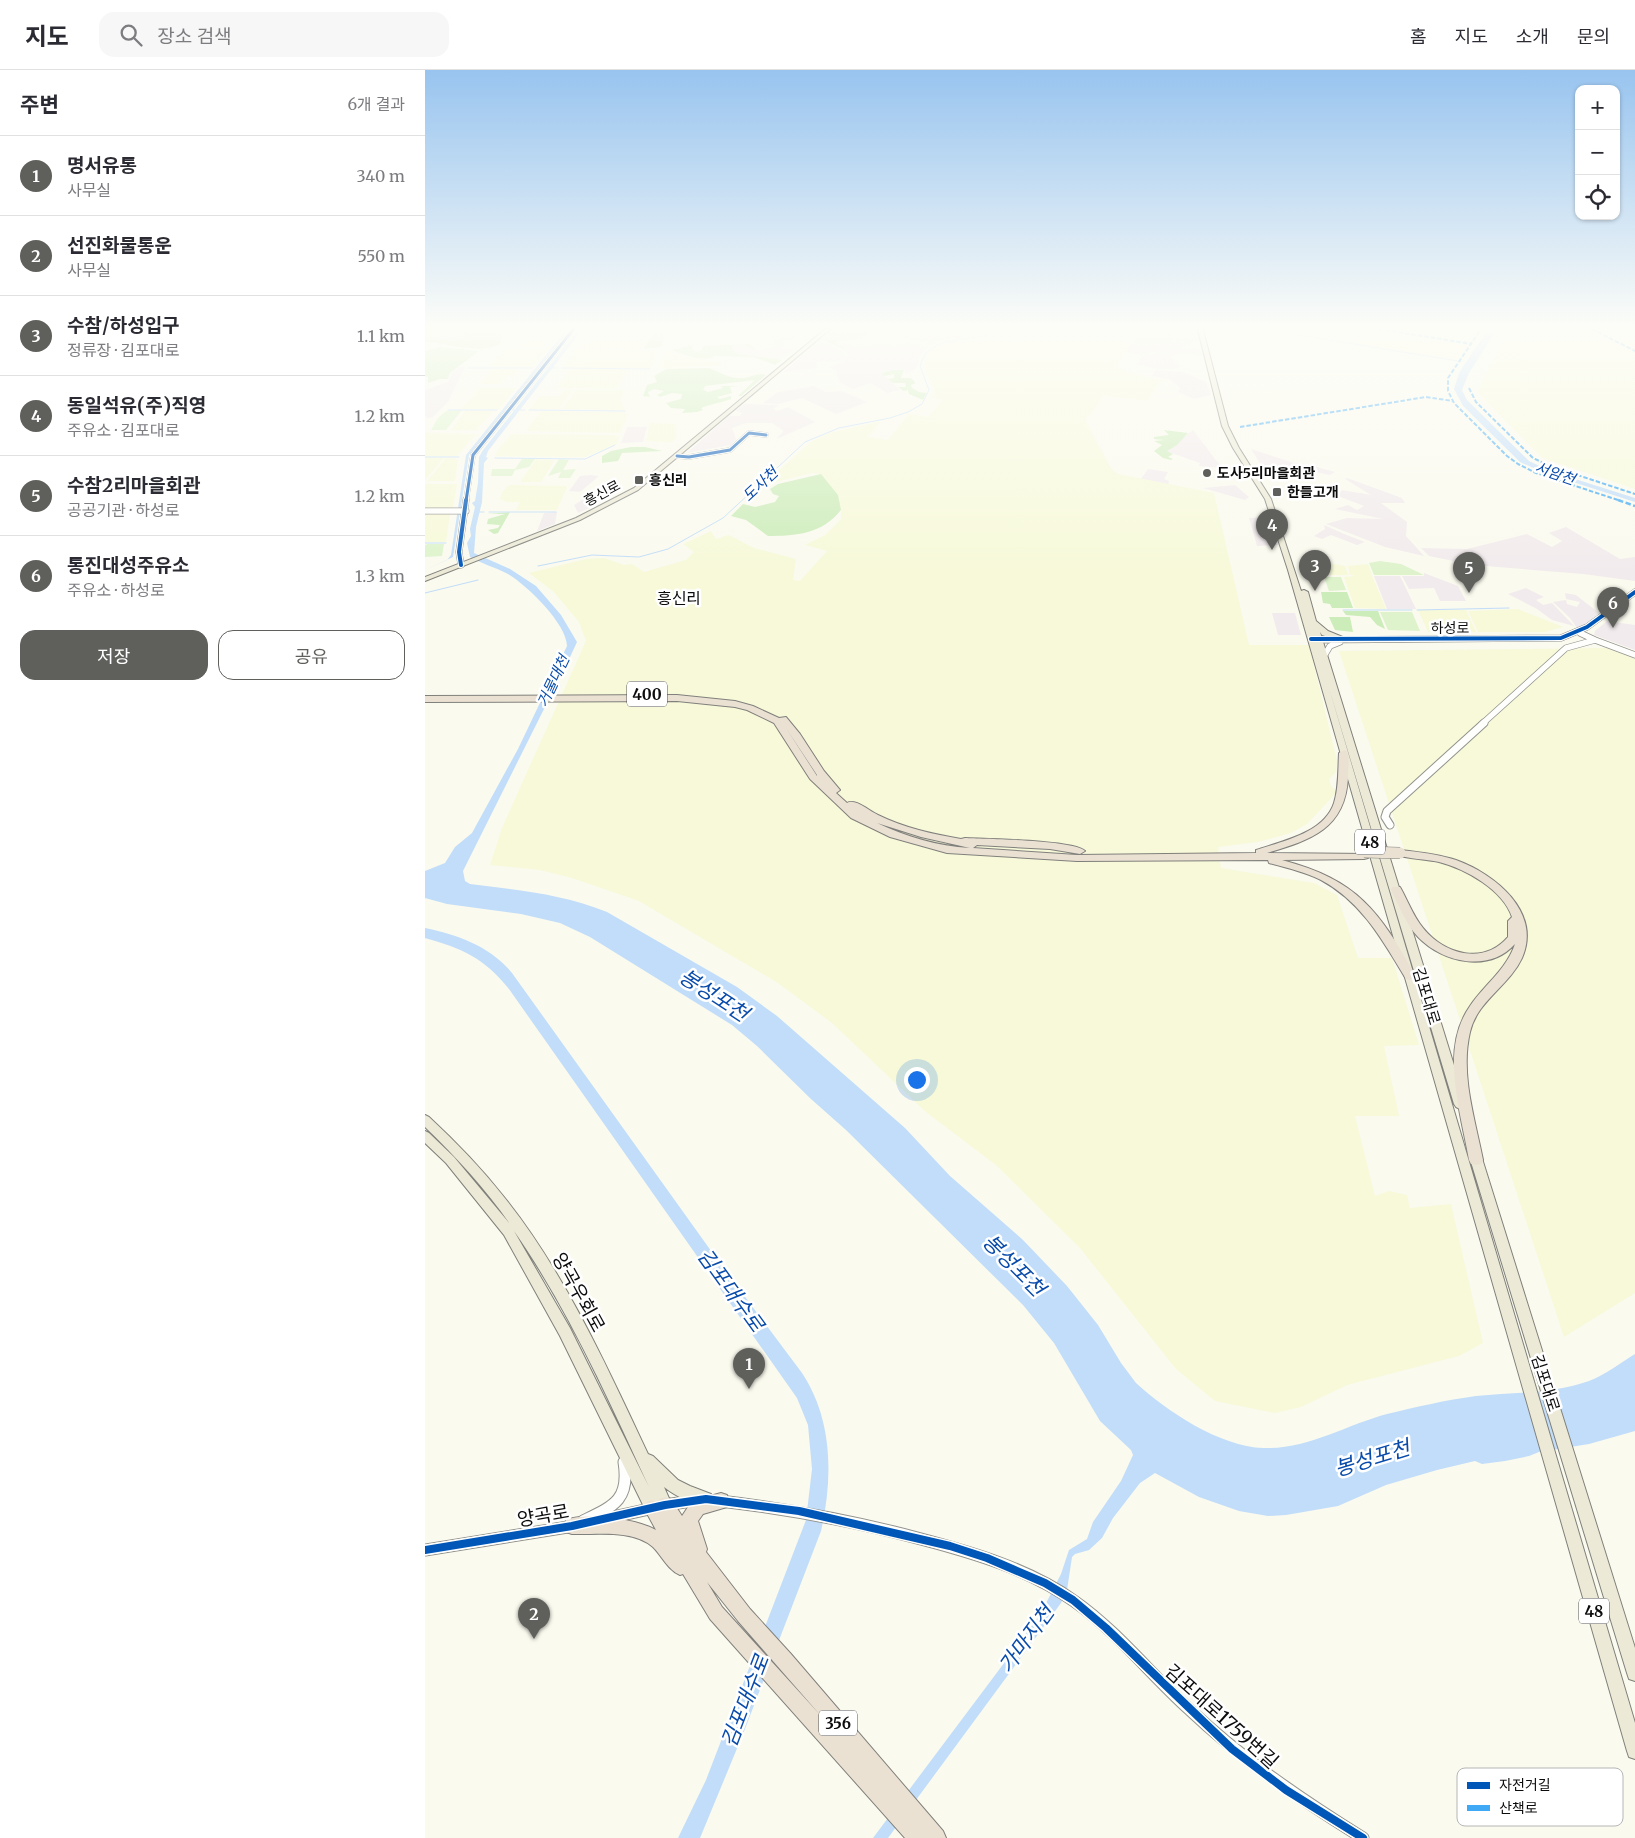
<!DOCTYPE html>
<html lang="ko">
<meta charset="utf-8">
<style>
:root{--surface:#fff;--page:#f7f7f7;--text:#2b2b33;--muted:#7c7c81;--line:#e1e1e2;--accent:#5f5f5b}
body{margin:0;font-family:Merriweather,"Noto Sans KR",serif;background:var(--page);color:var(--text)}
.controls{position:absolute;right:15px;top:15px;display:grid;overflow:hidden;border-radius:10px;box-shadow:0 1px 4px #0004}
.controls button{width:45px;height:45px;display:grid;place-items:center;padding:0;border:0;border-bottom:1px solid var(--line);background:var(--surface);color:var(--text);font:25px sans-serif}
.you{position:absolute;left:491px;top:1009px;width:18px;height:18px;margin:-12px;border:4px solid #fff;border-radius:50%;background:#1a73e8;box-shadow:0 0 0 8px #1a73e833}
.badge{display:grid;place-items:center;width:32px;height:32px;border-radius:50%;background:var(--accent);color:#fff;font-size:16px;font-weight:700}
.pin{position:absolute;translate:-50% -41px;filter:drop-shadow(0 1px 2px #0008)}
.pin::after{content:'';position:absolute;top:26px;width:18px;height:15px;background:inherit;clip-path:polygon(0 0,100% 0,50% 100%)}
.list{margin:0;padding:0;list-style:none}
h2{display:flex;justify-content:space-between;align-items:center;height:65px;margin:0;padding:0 20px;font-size:21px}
h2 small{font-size:16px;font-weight:400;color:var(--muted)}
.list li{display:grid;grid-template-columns:32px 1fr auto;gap:15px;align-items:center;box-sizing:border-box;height:80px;padding:0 20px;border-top:1px solid var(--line)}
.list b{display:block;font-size:19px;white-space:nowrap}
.list p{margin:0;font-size:16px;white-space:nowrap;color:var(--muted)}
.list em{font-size:16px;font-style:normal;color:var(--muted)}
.actions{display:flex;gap:10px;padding:15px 20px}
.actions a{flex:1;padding:11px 0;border:1px solid var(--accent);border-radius:15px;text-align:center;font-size:18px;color:var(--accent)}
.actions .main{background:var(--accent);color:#fff}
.icon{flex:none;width:28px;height:28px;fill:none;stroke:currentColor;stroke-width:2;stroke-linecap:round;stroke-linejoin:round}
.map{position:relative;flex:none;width:1210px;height:1768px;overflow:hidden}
header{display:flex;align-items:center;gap:30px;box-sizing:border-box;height:70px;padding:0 25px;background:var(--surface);border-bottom:1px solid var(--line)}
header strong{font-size:24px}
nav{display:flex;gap:28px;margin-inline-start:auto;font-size:18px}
.search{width:350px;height:45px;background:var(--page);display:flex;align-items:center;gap:12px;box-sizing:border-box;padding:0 18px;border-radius:15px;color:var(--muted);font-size:19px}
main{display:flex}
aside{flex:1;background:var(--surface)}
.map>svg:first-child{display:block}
.industrial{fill:#f2ebed}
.farmland{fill:#f7f9d9}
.green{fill:#def3cc}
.forest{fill:#ccecb9}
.water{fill:#c1ddf9}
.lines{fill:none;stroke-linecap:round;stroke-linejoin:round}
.stream{stroke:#c1ddf9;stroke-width:1}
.minor-far3-casing{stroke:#93938e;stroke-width:5.5}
.minor-far2-casing{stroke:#93938e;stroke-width:7}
.minor-far1-casing{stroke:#93938e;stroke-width:9}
.minor-casing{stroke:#93938e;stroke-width:13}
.major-casing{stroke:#80807c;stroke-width:2}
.highway-casing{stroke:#80807c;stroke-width:2}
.minor-far3{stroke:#fefefd;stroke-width:4.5}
.minor-far2{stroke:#fefefd;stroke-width:5.5}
.minor-far1{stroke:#fefefd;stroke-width:7}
.minor{stroke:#fefefd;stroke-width:11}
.major{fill:#ecead6;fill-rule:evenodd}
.highway{fill:#eae1d3;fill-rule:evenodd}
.highway-bridge-casing{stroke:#80807c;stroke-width:12;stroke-linecap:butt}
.highway-bridge{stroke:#eae1d3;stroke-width:11}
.quiet-far1{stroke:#3fa9f5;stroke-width:2;stroke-dasharray:4.5 2;stroke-linecap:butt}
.quiet{stroke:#3fa9f5;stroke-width:2.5;stroke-dasharray:5.5 2.5;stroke-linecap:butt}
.cycleway-far2-casing{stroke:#fff;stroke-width:5}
.cycleway-far1-casing{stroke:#fff;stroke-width:6}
.cycleway-casing{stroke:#fff;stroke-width:11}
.cycleway-far2{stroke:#0057b8;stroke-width:3}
.cycleway-far1{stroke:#0057b8;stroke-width:4}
.cycleway{stroke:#0057b8;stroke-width:8}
.poi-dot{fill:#5f5f5b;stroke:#fff;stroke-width:2}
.labels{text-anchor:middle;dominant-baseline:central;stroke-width:5;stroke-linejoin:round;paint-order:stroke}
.far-poi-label{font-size:14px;font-weight:bold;fill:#0c0c0c;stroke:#fff;text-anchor:start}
.far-street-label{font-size:14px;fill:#0c0c0c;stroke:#fff}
.far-water-label{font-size:15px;font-style:italic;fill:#094baa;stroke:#fff}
.shield{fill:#fff;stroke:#555;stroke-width:1}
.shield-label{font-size:15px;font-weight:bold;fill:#0c0c0c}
.far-quarter-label{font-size:16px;fill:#0c0c0c;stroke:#fff}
.street-label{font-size:16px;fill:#0c0c0c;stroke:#fff}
.near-street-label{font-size:19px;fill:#0c0c0c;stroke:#fff}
.near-water-label{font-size:21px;font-style:italic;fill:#094baa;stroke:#fff}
.key{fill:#fff;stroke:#b6b6b6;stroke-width:1}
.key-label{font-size:14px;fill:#0c0c0c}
</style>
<header>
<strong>지도</strong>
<div class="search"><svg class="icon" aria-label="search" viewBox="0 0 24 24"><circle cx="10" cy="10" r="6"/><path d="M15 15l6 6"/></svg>장소 검색</div>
<nav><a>홈</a><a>지도</a><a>소개</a><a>문의</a></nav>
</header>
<main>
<aside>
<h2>주변<small>6개 결과</small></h2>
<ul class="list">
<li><span class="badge">1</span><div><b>명서유통</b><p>사무실</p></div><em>340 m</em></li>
<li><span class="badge">2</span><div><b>선진화물통운</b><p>사무실</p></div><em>550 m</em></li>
<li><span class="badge">3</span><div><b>수참/하성입구</b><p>정류장 · 김포대로</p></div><em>1.1 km</em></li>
<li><span class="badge">4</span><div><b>동일석유(주)직영</b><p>주유소 · 김포대로</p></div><em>1.2 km</em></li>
<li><span class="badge">5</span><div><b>수참2리마을회관</b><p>공공기관 · 하성로</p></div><em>1.2 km</em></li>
<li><span class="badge">6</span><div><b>통진대성주유소</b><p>주유소 · 하성로</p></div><em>1.3 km</em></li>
</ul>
<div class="actions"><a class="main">저장</a><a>공유</a></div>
</aside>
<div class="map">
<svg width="1210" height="1768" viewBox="0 0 1210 1768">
<rect width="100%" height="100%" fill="#fafaef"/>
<!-- industrial -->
<path class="industrial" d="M0 256 39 257 41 266 29 271H22L0 265Z
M432 256H506L507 260 532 256H580L587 261 580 262 577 258 557 259 560 265 521 270 506 275Z
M719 256H745L747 267 773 269 754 279H775L777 286 761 283 743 286 756 296 750 299H732L713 294 717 286 729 284 736 280 715 285 701 282Z
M349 265 371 267 367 271 360 270 359 276 355 277 360 280 371 279 355 289 313 284 307 280 309 276 320 275 331 281 351 277 347 269Z
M393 271 403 273 418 282 421 287 416 291H392L390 293 393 298 359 302Z
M411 272 434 277 465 273 468 277 485 272 486 275 504 276 495 285 493 295 487 301 481 304 479 300 457 303 475 320 462 323 446 313 428 319 416 313 411 305 412 302 405 297 416 293 424 285 418 280 420 278 409 273Z
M34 297H40L23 332 7 348H2L0 346V320L23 312 26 304Z
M730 300 758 302 781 312 786 325 769 329 753 322 755 318 746 310 727 306Z
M389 316 401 322 417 321 442 332 411 344 377 328 353 334 338 333 353 322Z
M320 334 354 335 348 339 353 341 363 337 390 352 354 368H352L359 361 347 353H321L307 358 311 369 306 375 262 383 304 346H315L317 343 310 340Z
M202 357H222L218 372 196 373Z
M768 360 797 398 774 396 775 393 741 381Z
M826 379 875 395 888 396 910 402 905 405 881 400 838 398Z
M723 399 743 402 739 409 744 411 743 414 716 409Z
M165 405 174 406 155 422 144 421 155 406Z
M922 408 977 428 980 433H956L982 452 981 466 999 486 960 477 901 454 922 448 958 449 910 439 923 435 932 440 939 436 913 426 917 420 946 425 920 409Z
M810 415 824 427 820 430 778 418Z
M162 427 174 430 172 435 153 443 149 435Z
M132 442 130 454 112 461 119 443Z
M842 447 847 457 853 475 832 476 824 448Z
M899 455 919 464 940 472 932 475 906 465 897 469 889 466 900 459Z
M1141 457 1195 489 1210 487V511L1158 504 1048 495 1004 486 996 478 1042 479 1102 464 1127 477 1137 471 1124 463Z
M999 503 1033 516 1041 531H1015L1009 518 984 519 977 506H999Z
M949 506H975L991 539H962Z
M1101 518 1119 527 1111 530 1118 535 1127 533 1149 556 1127 550 1112 539 1083 524Z
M1140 523 1151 525 1174 543 1164 552 1152 558 1145 548 1128 532 1141 530 1142 534 1152 537 1155 532 1141 529Z
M847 543H870L876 565H853Z
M1182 551 1210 555V580L1169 565 1170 561Z"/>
<!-- farmland -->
<path class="farmland" d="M167 256H209L204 261H208L210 256H231L216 279 152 278 167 261Z
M249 256H303V259L270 265 269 263 247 264Z
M625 256H716L692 297 702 303 744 311H735L723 331 678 326 667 342 661 348V352L686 398 693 404 789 423 824 575H884L912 691 911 702 904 709 906 716 912 722 882 754 866 763 833 772 793 777 796 798 889 813 912 825 933 888H967L994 975 959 976 974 1046H930L950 1126 964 1121 982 1125 985 1138 1026 1134 1058 1273 1034 1286 922 1315 876 1337 850 1343 790 1331 751 1299 655 1178 571 1095 501 1042 407 953 353 913 214 831 147 808 115 800 65 795 77 758 161 571 154 552 129 522 104 503 161 489 179 488 199 495 207 494 219 502 261 490 269 482 258 474 286 461 291 469 304 465 329 478 371 489 368 510 375 511 402 481 380 475 400 465 416 449V440L396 404 387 403 351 412 343 410 387 371 405 363 456 351 443 367 463 370 484 344 503 347 518 330 506 328 509 325V318L499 297 500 289 508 278 527 272Z
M883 256H931L1044 276 1036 288 1032 290 877 264Z
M969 256H1042L1043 257 1033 271 966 261Z
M1085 256H1210V419L1117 388 1052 322Z
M107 261H130L117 277H95Z
M81 279H122L108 297 64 296Z
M151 279 230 281 232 282V286L225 299H203L191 319 132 318 146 298 138 297Z
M240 280 261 287 297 293 292 296 233 298Z
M68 299H94L88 306H81L75 314H55Z
M55 318H90V319L74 339H36Z
M140 320H148L134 339H105L115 326H133Z
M151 320H199L196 331 200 340 137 339Z
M40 341 48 340 68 341 51 360H26Z
M116 341 199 342 202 345 195 363 101 361Z
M225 353 250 354 251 368 247 372 221 371Z
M0 363 49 364H51L32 386H0Z
M87 364 189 365 194 367 192 374 160 387 70 386 74 378Z
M0 387 19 388 0 410Z
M21 388 33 389 30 411H2Z
M111 389 130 390 116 412H95Z
M0 414H32L28 438 0 440Z
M84 415 141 416 142 417 132 440H91L95 432H82L75 429 77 422Z
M0 443 25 444 21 472H0Z
M897 492 920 496 923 505H899L894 493Z
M943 494 947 506 961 539 930 538 919 507 932 506 925 505 923 496Z
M1093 539 1138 557 1120 562H1053L1043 541Z
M993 540H1041L1051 562H1003Z
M1182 578 1210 588V1223L1139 1267 914 581Z"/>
<!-- green -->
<path class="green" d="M37 340 21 360H6L13 348 21 341Z
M97 389H110L104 397 90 400 87 406H66L67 399H90Z
M134 389 144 390 138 400 151 399 145 408H133L136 402 123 406Z
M3 474H19L17 486 0 487V475Z
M955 491 976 494 999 505H949L944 493Z
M899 507H916L921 520 904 521Z
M955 542H987L995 561 963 560Z"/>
<!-- forest -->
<path class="forest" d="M67 256 74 258 78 264 75 274C54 286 19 272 0 272V265L27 271 41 267 39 257Z
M430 256 448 262C431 274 426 267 409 273L420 278 418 279 396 269 408 260 423 261Z
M229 262H241L236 277 219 279Z
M324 274 332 281 320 275 308 276 307 280 313 284 357 290 350 295 329 287 290 286C278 293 258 284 247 280L268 275 266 278 272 282 277 280 278 276Z
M14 277 54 281 25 303 23 309H15L3 313V307L0 306V281Z
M284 298C295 302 305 309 316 308 325 308 332 302 341 305L316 326H313L330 310 280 316 278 320 283 322 298 318 296 316H313L305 317 307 323 292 327 295 329 306 326V329C296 333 285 334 276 338L278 340 272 342 257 343 260 339 246 338 241 333 256 329 257 324 247 323 235 327 232 325 239 321 229 319 223 322 225 327 218 326 222 315 232 312 229 306 241 299Z
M468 300H479L476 308H486L491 313 486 315 487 318 494 322 502 323 498 330 484 324 483 320 478 321 473 317H481L480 313H468L463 309 469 308V304L459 306 457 303Z
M739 360 763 363 752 375 742 381 748 384 743 387 748 389 746 390 738 388 729 381 737 375 729 371 740 370 729 369V367L744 365Z
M206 377H220L237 381 197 383 193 391 177 393V386L186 381Z
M396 404 413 425 416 440C397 464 371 466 343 466L321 450 306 446 318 434 330 437 350 432 354 426 348 424 345 419 353 414Z
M85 442 73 463 69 464 63 460 73 458 75 455 62 454 63 449 80 444H63Z
M896 522H922L928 538H907L905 534 898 533Z
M918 541H953L960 559 952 555 945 547 921 545Z
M904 547H925L928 562 910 560Z"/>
<!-- water -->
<path class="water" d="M144 256H147L44 385 28 487 0 500 22 490 26 485 41 385Z
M156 256H160L63 381 61 387 63 388 59 393 57 432 51 457 49 483 85 499 111 516 136 545 152 572 133 613 136 616 129 619 38 801 40 811 45 814C93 820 138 824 182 842L312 917 352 946 480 1058 525 1106 598 1170 642 1216 673 1255 696 1293 711 1313C741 1341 796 1377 838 1378 881 1380 921 1355 962 1344 991 1337 1021 1330 1051 1326 1089 1322 1128 1324 1164 1311 1180 1305 1195 1293 1210 1284V1361L1164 1374 1114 1382 1104 1386 1080 1391 1057 1394 1050 1391 1012 1400 961 1415 913 1436 861 1445 843 1446 814 1441 774 1427 730 1403 715 1413 688 1448 677 1468 664 1480 650 1484 647 1487 642 1520 636 1533 463 1768H448L615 1545 636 1504 644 1480 662 1469 668 1452 696 1411 708 1385 706 1380 675 1351 629 1273 598 1235 421 1060 386 1029 332 976 307 955 165 867 135 853 96 844 22 834 0 828V801L20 793 30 777 47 763 93 679 142 576C142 554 100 513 81 503 70 497 57 494 45 487L42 473 46 466 45 459 50 437 47 433 50 431 53 413 54 387 58 380Z
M1065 256H1074L1044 303 1037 320 1042 330 1104 391 1125 401 1210 428V432L1120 403 1095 392 1038 336 1029 319 1034 303Z
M0 858C33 865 65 876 87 903L294 1192 377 1303C408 1350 408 1408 396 1461L318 1664 275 1768H253L281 1710 381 1450 387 1399 383 1355 372 1328 84 919C58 887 38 879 0 868Z"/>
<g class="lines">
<!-- stream -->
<path class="stream" d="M75 256 81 260H138
M1046 256 1055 258
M823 257 1033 291
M165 261H241
M43 298H107
M121 298H132
M137 298 225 299
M23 340H72
M87 340H100
M104 340 200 341
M0 387H34
M70 388 160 389 190 375
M52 442H59
M64 442H131
M0 473H21
M113 496 167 485 214 487 243 479 298 448 380 372 414 358 465 348 483 342 497 334 504 320 495 296C499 282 507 276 521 272L620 256
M0 523 53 510
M918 540H987
M992 540 1084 538"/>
<defs>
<path id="minor-far3" d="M252 386 264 387 305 380 324 363 341 365
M41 431 48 385 151 256"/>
<path id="minor-far2" d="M0 441H41
M36 495 34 482 41 430
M888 570 1136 568 1162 557 1210 522
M1170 570 1210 585
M899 586 905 576 915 572
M1057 654 1141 578 1170 570 1155 563"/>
<path id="minor-far1" d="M965 755 960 747 962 741 1059 653"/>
<path id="minor" d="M295 1431C363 1439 430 1451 496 1469 549 1483 604 1499 649 1531 692 1561 726 1605 765 1640 818 1690 877 1730 938 1768
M240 1435 273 1430
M174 1450 229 1438
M158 1451C189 1436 205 1430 199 1392
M0 1480 149 1456"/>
<path id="major" d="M404 256H409L213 420 155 450 0 511V507L151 448 209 418Z
M772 256H777L803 356 814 378 846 429 876 521 879 520 883 522 891 551 903 561 925 570 921 572H918L897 565 895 562 1041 1034 1039 1037 1035 1039 1031 1037 1029 1034 904 618 1210 1653V1689L1204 1687 1202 1681 863 500 840 429 808 378 797 356Z
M0 1045 4 1047C31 1072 56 1098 79 1127 140 1203 182 1297 223 1384L228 1386 253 1410 265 1416 286 1424 288 1429 286 1434C274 1439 249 1425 239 1417L247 1435 245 1440 240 1442 234 1438 232 1443 227 1445 222 1443 135 1266 79 1165 21 1093 0 1073V1061L4 1063 29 1087 85 1154C60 1118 31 1087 0 1057ZM89 1161C144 1240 183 1329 224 1417L145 1258Z
M1049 1077 1053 1079 1055 1082 1210 1578V1611L1204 1609 1202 1603 1043 1082 1045 1079Z"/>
<path id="highway" d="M252 625 310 631 328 636 354 648 361 647 375 664 399 701 415 720 411 723 422 733C430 728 444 741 453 745 479 758 508 764 536 769L540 768C560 769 650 770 660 781L655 784 625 779 552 775 548 778 652 785 831 783V780C858 771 899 763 909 733 914 717 913 700 914 683L919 680 922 681C925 688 923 700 923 708 920 759 886 770 842 783L943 784 944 786 943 788 939 789 857 790C933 810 954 841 991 906L985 910 981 909C958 871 937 832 896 810 880 802 862 798 844 793L843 790 652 791 522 783 465 767 426 748 385 709 349 653 322 640 310 637 252 631 0 632V626ZM361 658 392 706V705ZM452 753 496 767 545 778C512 776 482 767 452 753Z
M975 780C994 782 1013 784 1031 790 1070 804 1117 842 1097 888 1084 916 1052 931 1045 962 1035 1004 1050 1049 1058 1090L1056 1094 1051 1095 1046 1094 1044 1090C1036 1042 1014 980 1045 936 1060 914 1081 900 1090 874 1064 903 1018 893 993 867 981 854 974 836 966 820L967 817H975C983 831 988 846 998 858 1020 885 1059 895 1083 867V851L1087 847C1078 820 1041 799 1014 792 1000 789 985 789 971 785L970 783Z
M296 1423 302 1425 304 1431 302 1437 278 1444 273 1451 282 1479 281 1482 325 1539 366 1584 518 1761 521 1768H480L285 1549 258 1504 255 1505C243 1500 237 1486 228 1477 207 1459 172 1465 147 1464L141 1462 139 1456 141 1450C161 1442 212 1449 231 1460L219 1438 221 1432 227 1430 233 1433 234 1429 240 1427 246 1429 257 1446 267 1431ZM282 1512 313 1551 397 1647 297 1537Z"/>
</defs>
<!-- minor-far3 casing -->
<use href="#minor-far3" class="minor-far3-casing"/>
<!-- minor-far2 casing -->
<use href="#minor-far2" class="minor-far2-casing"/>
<!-- minor-far1 casing -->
<use href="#minor-far1" class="minor-far1-casing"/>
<!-- minor casing -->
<use href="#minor" class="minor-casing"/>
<!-- major casing -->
<use href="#major" class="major-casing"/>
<!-- highway casing -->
<use href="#highway" class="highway-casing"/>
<!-- minor-far3 -->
<use href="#minor-far3" class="minor-far3"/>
<!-- minor-far2 -->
<use href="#minor-far2" class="minor-far2"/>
<!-- minor-far1 -->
<use href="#minor-far1" class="minor-far1"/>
<!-- minor -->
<use href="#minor" class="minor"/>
<!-- major -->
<use href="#major" class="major"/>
<!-- highway -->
<use href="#highway" class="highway"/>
<defs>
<path id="highway-bridge" d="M939 782 975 783"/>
</defs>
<!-- highway-bridge casing -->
<use href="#highway-bridge" class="highway-bridge-casing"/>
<!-- highway-bridge -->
<use href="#highway-bridge" class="highway-bridge"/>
<!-- quiet-far1 -->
<path class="quiet-far1" d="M935 256 1047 274
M1058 256 1023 308V321L1029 333 1082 386 1093 394 1111 403 1196 431
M1161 256 1210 281
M1044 318 1051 332 1108 388 1125 396 1210 424
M815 357 1001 327 1028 331"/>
<!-- quiet -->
<path class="quiet" d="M1193 430 1210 436"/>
<defs>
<path id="cycleway-far2" d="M252 386 264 387 305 380 324 363 341 365
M41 431 48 385 151 256"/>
<path id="cycleway-far1" d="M36 495 34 482 41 430
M886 569 1136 568 1162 557 1210 522"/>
<path id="cycleway" d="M0 1480 147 1456 240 1435 281 1429 374 1441 525 1476 562 1488 620 1513 648 1530 681 1558 807 1679 861 1720 938 1768"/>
</defs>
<!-- cycleway-far2 casing -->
<use href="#cycleway-far2" class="cycleway-far2-casing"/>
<!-- cycleway-far1 casing -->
<use href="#cycleway-far1" class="cycleway-far1-casing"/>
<!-- cycleway casing -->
<use href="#cycleway" class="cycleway-casing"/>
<!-- cycleway-far2 -->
<use href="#cycleway-far2" class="cycleway-far2"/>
<!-- cycleway-far1 -->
<use href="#cycleway-far1" class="cycleway-far1"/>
<!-- cycleway -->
<use href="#cycleway" class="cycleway"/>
</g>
<!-- sky -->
<linearGradient id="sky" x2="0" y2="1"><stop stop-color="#98c4ef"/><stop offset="0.51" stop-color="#fdfdf8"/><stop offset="1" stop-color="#fdfdf8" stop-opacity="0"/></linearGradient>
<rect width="1210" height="504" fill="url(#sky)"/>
<!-- markers -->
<g class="poi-dot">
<circle cx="782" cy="403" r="5"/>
<rect x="209" y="405" width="10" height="10" rx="2.5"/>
<rect x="847" y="417" width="10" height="10" rx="2.5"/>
</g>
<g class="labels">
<!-- far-poi labels -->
<g class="far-poi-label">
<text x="792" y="403">도사5리마을회관</text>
<text x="224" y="410">흥신리</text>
<text x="862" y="422">한들고개</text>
</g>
<!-- far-street labels -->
<g class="far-street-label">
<text transform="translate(177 423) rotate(-28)">흥신로</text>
<text x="1025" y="558">하성로</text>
</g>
<!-- far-water labels -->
<g class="far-water-label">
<text transform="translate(1130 403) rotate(19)">서암천</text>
<text transform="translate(335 414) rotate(-43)">도사천</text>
<text transform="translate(128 611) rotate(-65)">거물대천</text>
</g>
<!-- shield labels -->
<g class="shield">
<rect x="202" y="611.5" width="40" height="25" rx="4"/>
<rect x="930" y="759.5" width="30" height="25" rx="4"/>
<rect x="1154" y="1528.5" width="30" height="25" rx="4"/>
<rect x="394" y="1640.5" width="38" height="25" rx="4"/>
</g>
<g class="shield-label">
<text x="222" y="624">400</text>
<text x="945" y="772">48</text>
<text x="1169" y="1541">48</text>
<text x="413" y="1653">356</text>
</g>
<!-- far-quarter labels -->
<g class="far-quarter-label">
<text x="254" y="528">흥신리</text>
</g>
<!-- street labels -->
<g class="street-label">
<text transform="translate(1002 926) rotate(73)">김포대로</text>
<text transform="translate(1121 1313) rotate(72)">김포대로</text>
</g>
<!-- near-street labels -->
<g class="near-street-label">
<text transform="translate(154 1222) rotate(61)">양곡우회로</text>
<text transform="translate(118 1445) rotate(-10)">양곡로</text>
<text transform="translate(797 1646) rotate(42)">김포대로1759번길</text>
</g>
<!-- near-water labels -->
<g class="near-water-label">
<text transform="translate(289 925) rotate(33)">봉성포천</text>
<text transform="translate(589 1195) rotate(45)">봉성포천</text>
<text transform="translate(306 1220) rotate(54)">김포대수로</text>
<text transform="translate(947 1388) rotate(-17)">봉성포천</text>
<text transform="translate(601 1569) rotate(-54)">가마지천</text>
<text transform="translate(320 1631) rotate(-69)">김포대수로</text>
</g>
</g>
<!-- legend -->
<rect x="1032" y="1698" width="166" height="58" rx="8" class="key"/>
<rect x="1042" y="1712" width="23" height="7" fill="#0057b8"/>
<rect x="1042" y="1735" width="23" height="6" fill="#3fa9f5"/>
<g class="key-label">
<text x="1074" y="1720">자전거길</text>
<text x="1074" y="1743">산책로</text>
</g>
</svg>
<div class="controls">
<button>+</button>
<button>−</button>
<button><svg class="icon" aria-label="locate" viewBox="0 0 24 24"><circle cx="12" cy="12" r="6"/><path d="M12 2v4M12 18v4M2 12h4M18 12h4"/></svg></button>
</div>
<div class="you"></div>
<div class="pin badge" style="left:324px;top:1319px">1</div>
<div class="pin badge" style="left:109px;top:1569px">2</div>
<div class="pin badge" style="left:890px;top:521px">3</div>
<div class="pin badge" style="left:847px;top:480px">4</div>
<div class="pin badge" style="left:1044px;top:523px">5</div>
<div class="pin badge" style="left:1188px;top:558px">6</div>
</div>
</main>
